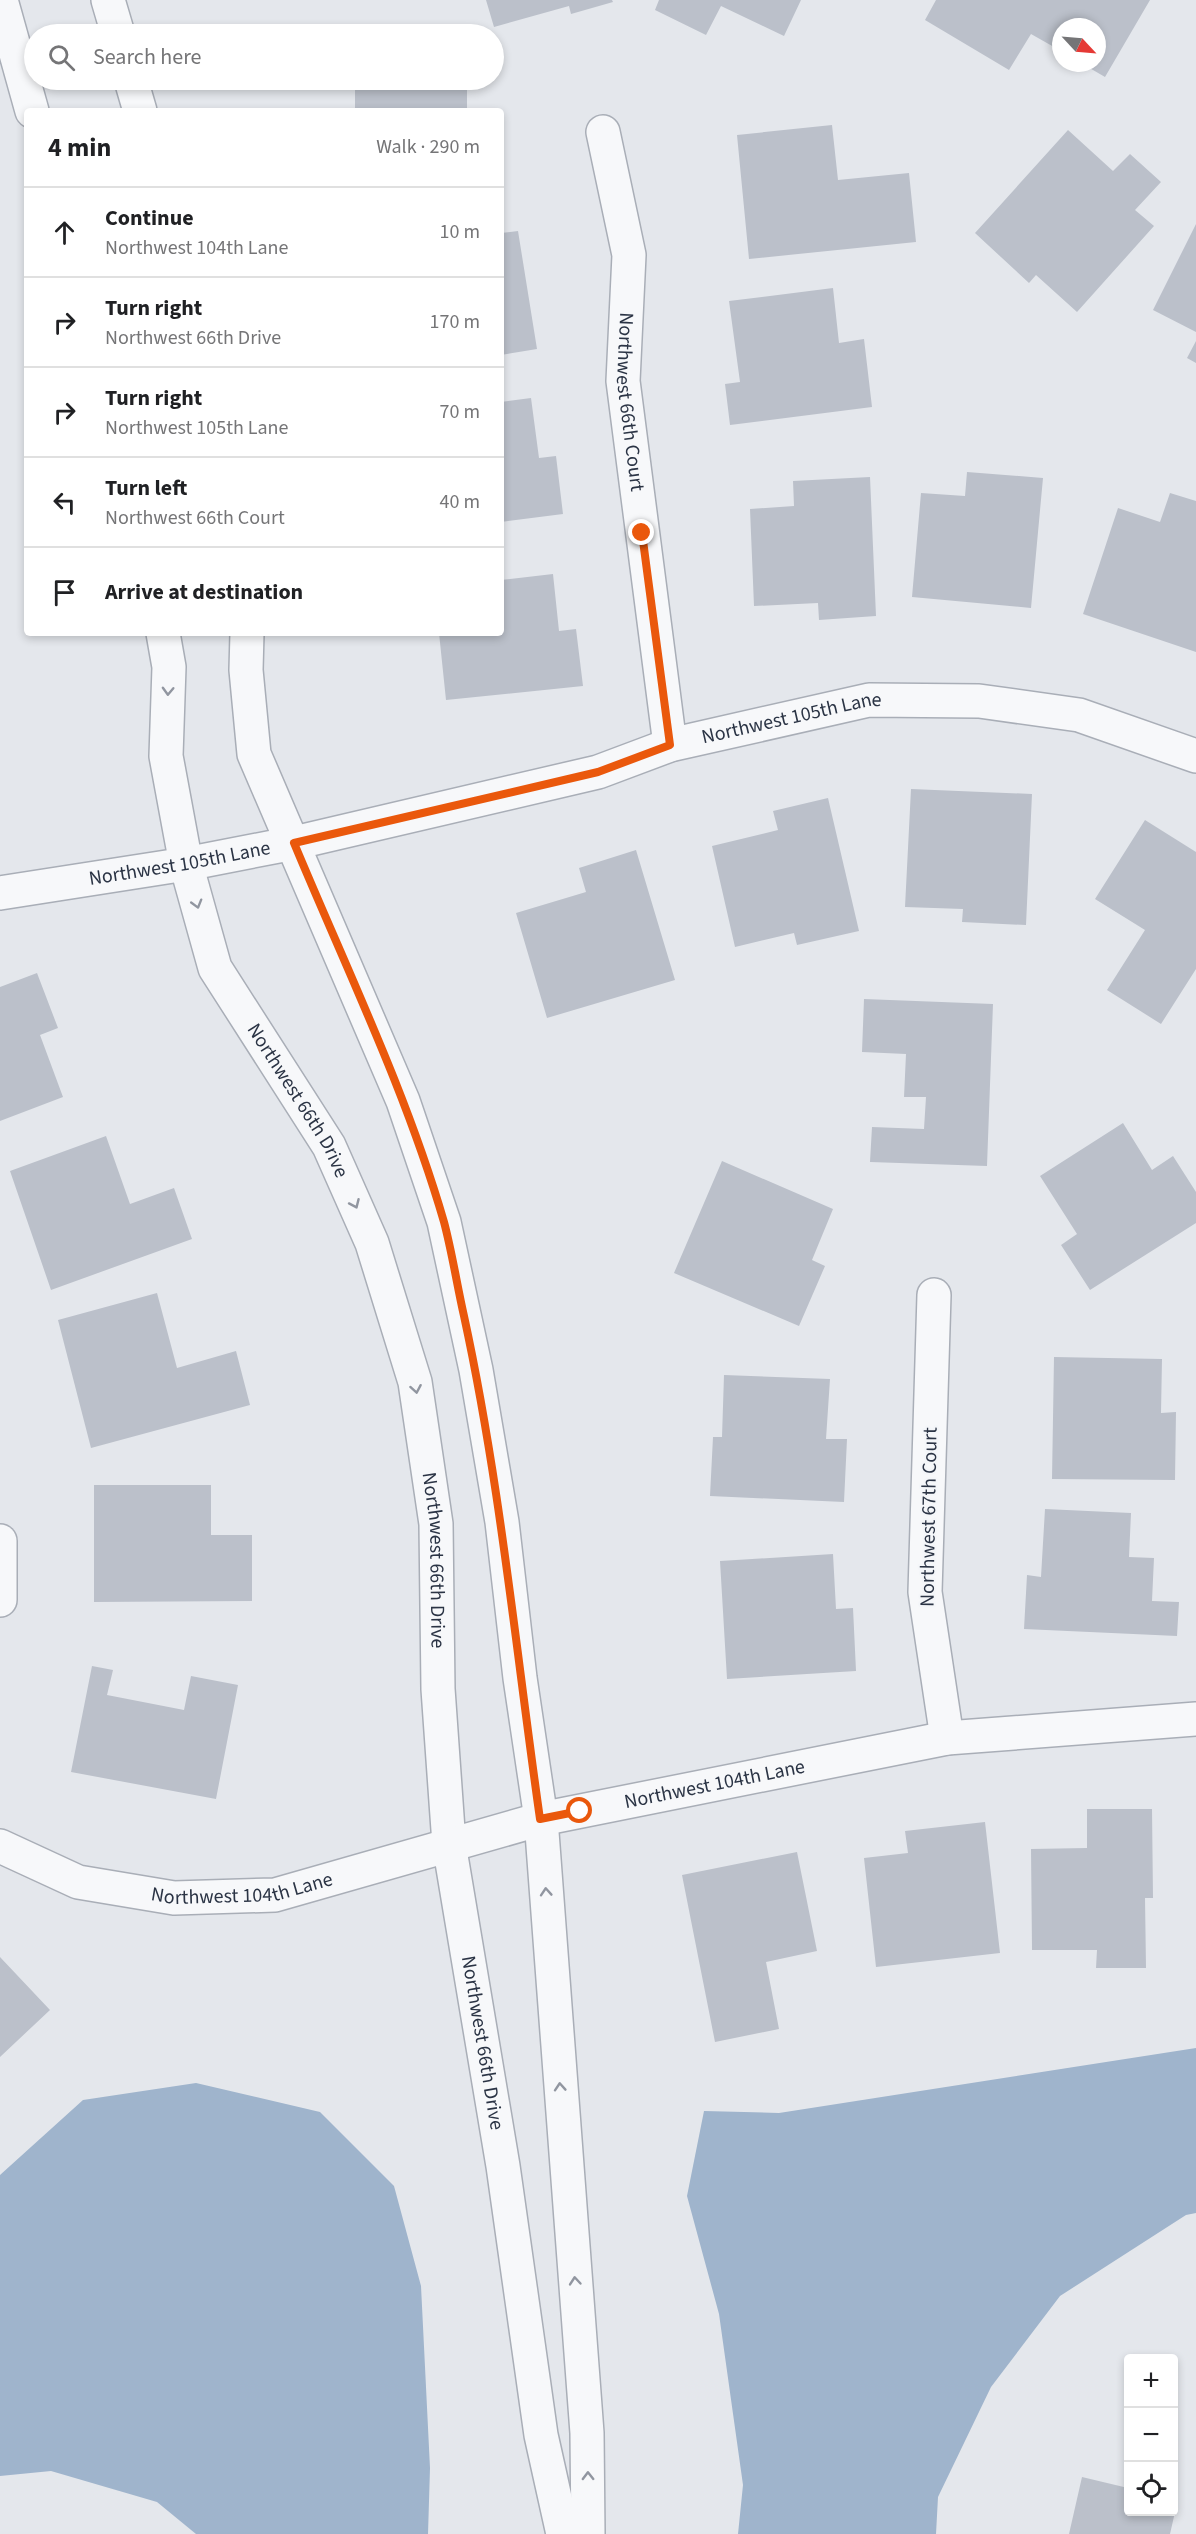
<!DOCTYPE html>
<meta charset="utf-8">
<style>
:root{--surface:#fff;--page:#f6f6f6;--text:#202124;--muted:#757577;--line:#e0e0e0}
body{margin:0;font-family:"Source Sans 3",sans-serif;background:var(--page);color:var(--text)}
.controls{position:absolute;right:18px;bottom:18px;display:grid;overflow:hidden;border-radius:6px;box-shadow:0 3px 9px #0003}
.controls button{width:54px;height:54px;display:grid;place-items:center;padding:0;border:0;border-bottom:2px solid var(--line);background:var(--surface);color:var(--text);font:30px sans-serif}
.compass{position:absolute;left:1052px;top:18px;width:54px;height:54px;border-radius:50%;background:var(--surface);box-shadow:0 3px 9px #0003;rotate:116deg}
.stop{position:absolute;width:18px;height:18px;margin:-14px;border:4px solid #ea580c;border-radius:50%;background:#fff}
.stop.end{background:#ea580c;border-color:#fff;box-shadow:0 2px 6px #0008}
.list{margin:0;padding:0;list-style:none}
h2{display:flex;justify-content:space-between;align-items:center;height:78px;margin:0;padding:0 24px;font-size:26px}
h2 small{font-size:20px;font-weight:400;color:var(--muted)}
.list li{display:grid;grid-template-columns:39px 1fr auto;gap:18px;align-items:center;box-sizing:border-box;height:90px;padding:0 24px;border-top:2px solid var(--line)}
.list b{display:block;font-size:22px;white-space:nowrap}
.list p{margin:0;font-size:20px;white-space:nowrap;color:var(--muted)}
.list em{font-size:20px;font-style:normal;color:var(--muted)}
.icon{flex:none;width:33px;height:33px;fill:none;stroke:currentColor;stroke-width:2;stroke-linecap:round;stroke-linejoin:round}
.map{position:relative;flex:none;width:1196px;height:2534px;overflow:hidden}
.search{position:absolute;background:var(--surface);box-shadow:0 3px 9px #0003;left:24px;top:24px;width:480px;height:66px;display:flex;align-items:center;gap:15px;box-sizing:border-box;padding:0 21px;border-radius:33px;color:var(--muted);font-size:22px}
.panel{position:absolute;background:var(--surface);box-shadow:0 3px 9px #0003;left:24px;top:108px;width:480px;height:528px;border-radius:6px}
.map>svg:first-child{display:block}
.water{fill:#9fb4cc}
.building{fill:#bbc0ca}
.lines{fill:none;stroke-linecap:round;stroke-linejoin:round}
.street-casing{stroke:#a9aeb7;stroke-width:36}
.street{stroke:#f7f8fa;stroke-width:33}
.oneway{stroke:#9196a0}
.route{stroke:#ea580c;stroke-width:8}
.labels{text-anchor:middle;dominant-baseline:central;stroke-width:4.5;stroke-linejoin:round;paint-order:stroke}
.street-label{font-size:20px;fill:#2b3445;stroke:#f4f6f9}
</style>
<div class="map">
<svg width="1196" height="2534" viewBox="0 0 1196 2534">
<rect width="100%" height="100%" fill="#e4e7ec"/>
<!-- water -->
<path class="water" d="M1196 2048V2213L1186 2215 1060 2296 991 2387 938 2497 936 2534H738L743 2485 719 2314 687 2196 704 2111 779 2113Z
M196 2083 320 2112 394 2186 421 2286 430 2468 428 2534H196L157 2502 51 2471 0 2476V2175L83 2100Z"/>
<!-- building -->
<path class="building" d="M486 0H612L613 2 571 14 569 6 494 27Z
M659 0H801L784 36 721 6 706 35 655 10Z
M936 0H1150L1105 77 1081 63H1097V27H1061V51L1031 34 1009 70 925 20Z
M355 80H467V111H355Z
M832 125 838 180 909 173 916 242 749 259 737 135Z
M1068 130 1113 171 1130 154 1161 182 1135 210 1154 226 1077 312 1036 275 1029 283 975 233Z
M1196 224V332L1153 310Z
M518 231 537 349 501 355V233Z
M833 288 839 343 864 339 872 407 730 425 725 384 740 382 729 301Z
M1196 341V363L1187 358Z
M531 398 539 458 556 456 563 514 501 522V402Z
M967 472 1043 478 1031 608 912 597 921 493 965 496Z
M870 477 876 616 819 620 818 603 754 606 750 509 794 506 793 481Z
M1170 493 1196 501V652L1083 614 1118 508 1160 522Z
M553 574 559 631 576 629 583 686 446 700 439 633H501V580Z
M911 789 1032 794 1026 925 962 922 963 909 905 907Z
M828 798 859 931 797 945 794 933 735 947 712 846 778 830 773 811Z
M1145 820 1196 852V969L1161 1024 1107 990 1145 930 1095 899Z
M636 850 675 980 547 1018 516 913 586 892 579 868Z
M37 973 58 1028 40 1035 63 1097 0 1121V987Z
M864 999 993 1004 987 1166 870 1162 872 1127 924 1129 926 1097H904L906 1054 862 1052Z
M1123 1123 1152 1170 1173 1156 1196 1192V1223L1090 1290 1061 1245 1077 1234 1040 1176Z
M106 1136 130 1204 174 1188 192 1239 51 1290 10 1171Z
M722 1161 833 1209 812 1260 825 1266 799 1326 674 1273Z
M157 1293 177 1368 236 1351 250 1405 91 1448 58 1320Z
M1054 1357 1162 1359 1161 1413 1176 1412 1175 1480 1052 1479Z
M724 1375 830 1379 826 1439H847L844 1502 710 1496 713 1437H722Z
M94 1485H211V1535H252V1601L94 1602Z
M1045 1509 1131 1513 1129 1557 1154 1558 1152 1601 1179 1602 1177 1636 1024 1629 1027 1575 1041 1577Z
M833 1554 836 1609 853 1608 856 1671 727 1679 720 1561Z
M92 1666 113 1670 107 1695 184 1710 191 1676 238 1685 216 1799 71 1772Z
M1087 1809H1152L1153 1898H1145L1146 1968H1096L1097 1950H1032L1031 1849 1087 1848Z
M985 1822 1000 1953 876 1967 864 1858 908 1853 905 1831Z
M797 1852 817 1951 766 1962 779 2029 715 2042 682 1875Z
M0 1957 50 2010 0 2057Z
M1082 2477 1128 2488V2512H1174V2498L1178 2499 1170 2534H1069Z"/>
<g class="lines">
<defs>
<g id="street">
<path d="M1 0 32 111"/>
<path d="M108 0 118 34"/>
<path d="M131 80 140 111"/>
<path id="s1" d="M603 132 629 255 623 381 670 745"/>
<path id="s2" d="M163 633 169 667 166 756 186 864 215 968 329 1146 372 1243 415 1382 436 1524 438 1689 449 1844 503 2166 541 2435 563 2534"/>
<path d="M247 633 246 670 254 754 403 1101 444 1222 476 1370 502 1522 520 1678 541 1819 587 2433 588 2534"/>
<path id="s3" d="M0 893 186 864 294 843 598 772 670 745 869 700 979 701 1079 715 1196 756"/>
<path d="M934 1295 925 1592 947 1738"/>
<path d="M0 1541V1600"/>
<path id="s4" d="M0 1846 78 1882 174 1898 275 1895 541 1819 947 1738 1196 1719"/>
</g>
</defs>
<!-- street casing -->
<use href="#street" class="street-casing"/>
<!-- street -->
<use href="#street" class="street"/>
</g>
<!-- one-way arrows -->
<defs><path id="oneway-chevron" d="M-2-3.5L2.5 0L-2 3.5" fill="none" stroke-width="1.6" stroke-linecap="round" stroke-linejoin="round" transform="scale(1.5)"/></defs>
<g class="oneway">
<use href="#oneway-chevron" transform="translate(168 691) rotate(92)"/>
<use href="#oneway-chevron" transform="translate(197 904) rotate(74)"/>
<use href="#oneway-chevron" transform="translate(355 1204) rotate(66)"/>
<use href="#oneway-chevron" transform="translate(416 1389) rotate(80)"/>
<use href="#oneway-chevron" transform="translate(546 1892) rotate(-94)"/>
<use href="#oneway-chevron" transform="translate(560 2087) rotate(-94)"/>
<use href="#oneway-chevron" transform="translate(575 2281) rotate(-95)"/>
<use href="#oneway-chevron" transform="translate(588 2476) rotate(-91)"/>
</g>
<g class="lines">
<!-- route -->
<path class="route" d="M580 1811 540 1819C516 1651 500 1482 464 1316 457 1285 452 1252 444 1222 406 1091 346 968 294 843L598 772 670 745 642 533"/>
</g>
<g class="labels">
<!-- street labels -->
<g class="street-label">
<text stroke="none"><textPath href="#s1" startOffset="273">Northwest 66th Court</textPath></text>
<text stroke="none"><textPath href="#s3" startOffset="812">Northwest 105th Lane</textPath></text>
<text stroke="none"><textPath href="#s3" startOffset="182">Northwest 105th Lane</textPath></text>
<text stroke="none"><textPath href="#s2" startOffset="498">Northwest 66th Drive</textPath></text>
<text transform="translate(929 1517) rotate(-89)">Northwest 67th Court</text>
<text stroke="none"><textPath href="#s2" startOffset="984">Northwest 66th Drive</textPath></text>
<text stroke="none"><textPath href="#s4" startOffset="738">Northwest 104th Lane</textPath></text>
<text stroke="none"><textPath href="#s4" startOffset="252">Northwest 104th Lane</textPath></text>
<text stroke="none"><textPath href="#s2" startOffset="1470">Northwest 66th Drive</textPath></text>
</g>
</g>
</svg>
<div class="controls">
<button>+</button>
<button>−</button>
<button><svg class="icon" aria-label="locate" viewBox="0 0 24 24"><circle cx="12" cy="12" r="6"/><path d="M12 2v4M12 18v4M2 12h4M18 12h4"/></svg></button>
</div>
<svg class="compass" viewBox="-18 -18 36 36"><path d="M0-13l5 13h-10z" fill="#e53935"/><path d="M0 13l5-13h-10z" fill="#757577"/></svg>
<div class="stop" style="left:580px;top:1811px"></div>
<div class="stop end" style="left:642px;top:533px"></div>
<div class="search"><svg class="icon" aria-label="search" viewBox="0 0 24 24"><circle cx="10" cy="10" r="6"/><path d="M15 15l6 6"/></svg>Search here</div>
<section class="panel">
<h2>4 min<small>Walk · 290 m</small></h2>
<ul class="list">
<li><svg class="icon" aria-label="ahead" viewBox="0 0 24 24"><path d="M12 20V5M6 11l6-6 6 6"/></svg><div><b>Continue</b><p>Northwest 104th Lane</p></div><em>10 m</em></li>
<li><svg class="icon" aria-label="right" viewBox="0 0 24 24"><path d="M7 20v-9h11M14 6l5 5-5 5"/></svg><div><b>Turn right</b><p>Northwest 66th Drive</p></div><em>170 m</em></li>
<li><svg class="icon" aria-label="right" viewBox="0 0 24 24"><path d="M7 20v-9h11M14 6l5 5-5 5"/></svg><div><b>Turn right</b><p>Northwest 105th Lane</p></div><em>70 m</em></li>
<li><svg class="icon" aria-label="left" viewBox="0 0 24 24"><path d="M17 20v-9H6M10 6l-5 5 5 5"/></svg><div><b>Turn left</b><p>Northwest 66th Court</p></div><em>40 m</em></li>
<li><svg class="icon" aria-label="arrive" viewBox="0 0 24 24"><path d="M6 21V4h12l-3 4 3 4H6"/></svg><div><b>Arrive at destination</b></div></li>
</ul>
</section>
</div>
